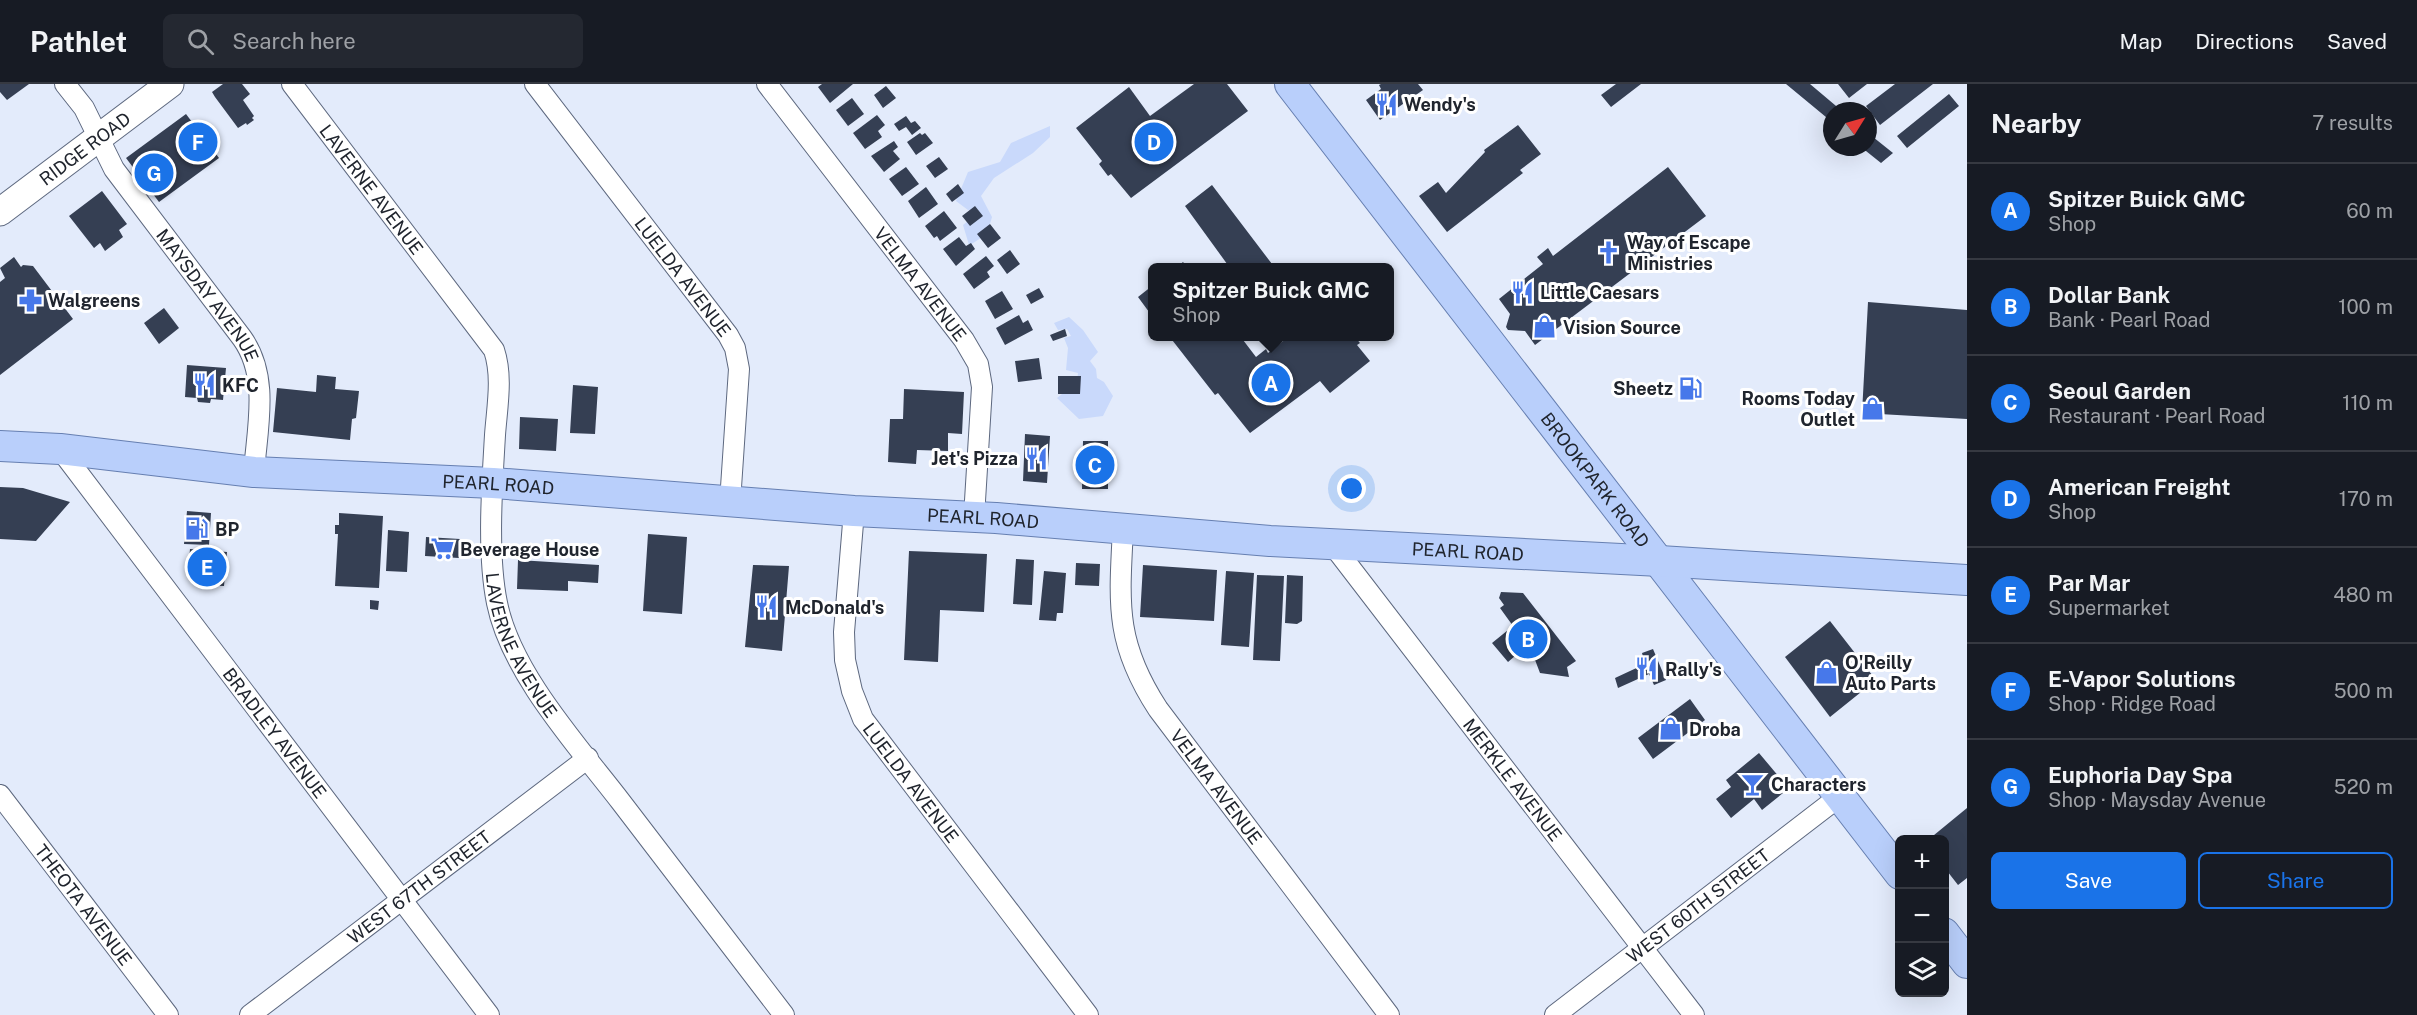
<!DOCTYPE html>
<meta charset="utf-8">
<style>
:root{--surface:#171b24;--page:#242831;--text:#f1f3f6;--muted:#9ea1a6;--line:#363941;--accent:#1a73e8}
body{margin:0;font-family:"Public Sans",sans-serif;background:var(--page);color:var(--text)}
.controls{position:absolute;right:18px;bottom:18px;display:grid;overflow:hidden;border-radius:9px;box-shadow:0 6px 24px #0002}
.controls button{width:54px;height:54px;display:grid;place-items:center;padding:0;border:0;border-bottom:2px solid var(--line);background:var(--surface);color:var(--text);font:30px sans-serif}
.compass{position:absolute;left:1823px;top:18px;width:54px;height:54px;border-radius:50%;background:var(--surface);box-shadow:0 6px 24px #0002;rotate:53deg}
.you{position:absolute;left:1352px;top:405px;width:21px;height:21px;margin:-15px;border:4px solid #fff;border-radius:50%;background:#1a73e8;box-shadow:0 0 0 9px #1a73e833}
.badge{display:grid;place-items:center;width:39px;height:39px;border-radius:50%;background:var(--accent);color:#fff;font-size:20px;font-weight:700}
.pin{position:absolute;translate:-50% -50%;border:3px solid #fff;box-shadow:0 2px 6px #0006}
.popup{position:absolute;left:1148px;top:179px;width:246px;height:78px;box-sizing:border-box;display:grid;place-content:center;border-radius:9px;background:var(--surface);filter:drop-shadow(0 2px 4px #0005);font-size:20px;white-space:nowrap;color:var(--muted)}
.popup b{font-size:22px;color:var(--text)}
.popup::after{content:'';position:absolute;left:50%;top:100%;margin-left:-12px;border:12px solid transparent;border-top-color:var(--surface)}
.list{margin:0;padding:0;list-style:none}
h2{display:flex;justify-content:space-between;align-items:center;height:78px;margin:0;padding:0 24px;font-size:26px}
h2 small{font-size:20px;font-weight:400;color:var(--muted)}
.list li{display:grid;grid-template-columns:39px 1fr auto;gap:18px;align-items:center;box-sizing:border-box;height:96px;padding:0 24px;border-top:2px solid var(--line)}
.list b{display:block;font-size:22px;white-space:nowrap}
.list p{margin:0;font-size:20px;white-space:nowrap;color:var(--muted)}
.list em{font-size:20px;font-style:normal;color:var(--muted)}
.actions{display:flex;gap:12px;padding:18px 24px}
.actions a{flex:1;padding:14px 0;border:2px solid var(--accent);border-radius:9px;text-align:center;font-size:21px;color:var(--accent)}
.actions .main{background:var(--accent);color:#fff}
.icon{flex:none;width:33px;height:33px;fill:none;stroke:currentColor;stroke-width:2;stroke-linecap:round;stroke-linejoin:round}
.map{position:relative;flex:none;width:1967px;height:931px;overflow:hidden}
header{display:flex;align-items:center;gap:36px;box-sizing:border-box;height:84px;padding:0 30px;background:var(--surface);border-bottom:2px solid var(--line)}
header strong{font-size:28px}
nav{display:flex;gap:33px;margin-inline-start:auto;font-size:21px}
.search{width:420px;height:54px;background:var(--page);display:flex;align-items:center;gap:15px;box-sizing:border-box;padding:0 21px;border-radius:9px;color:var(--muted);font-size:22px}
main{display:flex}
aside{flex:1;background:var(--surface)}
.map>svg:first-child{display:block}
.green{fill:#c9d9fb}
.building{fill:#353f53}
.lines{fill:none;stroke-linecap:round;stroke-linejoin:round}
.minor-casing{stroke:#5d687f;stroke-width:22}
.secondary-casing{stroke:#5d687f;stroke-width:29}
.primary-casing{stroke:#667fb1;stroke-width:32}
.minor{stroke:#fff;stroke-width:20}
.secondary{stroke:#fff;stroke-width:27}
.primary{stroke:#b9cffb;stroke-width:30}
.labels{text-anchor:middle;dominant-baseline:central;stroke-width:6;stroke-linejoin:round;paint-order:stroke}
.poi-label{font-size:18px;font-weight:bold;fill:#20252e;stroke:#fff;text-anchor:start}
.street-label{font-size:18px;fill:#20252e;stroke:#fff}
</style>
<header>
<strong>Pathlet</strong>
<div class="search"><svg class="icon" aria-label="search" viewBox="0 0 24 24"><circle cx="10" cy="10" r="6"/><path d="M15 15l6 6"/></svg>Search here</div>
<nav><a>Map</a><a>Directions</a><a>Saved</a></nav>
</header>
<main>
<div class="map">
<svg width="1967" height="931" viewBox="0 0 1967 931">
<rect width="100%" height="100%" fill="#e3ebfb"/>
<!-- green -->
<path class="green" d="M1050 42V53L1033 69 994 94 981 112 992 133C988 148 984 154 969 161L963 141 973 133 979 135 978 125 968 126 956 117 968 88 1000 78 1011 59Z
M1069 233 1083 246 1098 268 1090 277 1096 285 1097 294 1104 298 1113 312 1103 332 1079 335 1057 314 1077 298 1078 289 1066 286 1068 264 1064 254 1071 252 1067 245 1058 246 1054 239Z"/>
<!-- building -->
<path class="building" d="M0 0H29L7 16 0 8Z
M223 0H242L250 10 243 16 254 32 252 34 254 36 247 41 246 39 238 44 215 13 212 8Z
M822 0H853L830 19 818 3Z
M1194 0H1227L1248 27 1131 114 1111 90 1108 92 1099 80 1102 77 1076 44 1129 3 1150 32Z
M1381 0H1418L1423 6 1380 36 1366 16 1381 5 1379 1Z
M1616 0H1641L1611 23 1601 11Z
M1786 0H1810L1842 27H1832V38Z
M1838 0H1867L1849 14Z
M1895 0H1933L1880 41 1866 22Z
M886 2 896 14 883 24 874 11Z
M1949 10 1959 22 1907 64 1897 52Z
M852 14 864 30 848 42 836 26Z
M186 30 219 74 159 118 126 74Z
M877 31 885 41 878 47 882 53 865 65 853 49Z
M906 32 911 39 915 37 921 44 912 51 906 43 899 47 894 40Z
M1518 41 1541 70 1520 86 1523 89 1447 148 1419 112 1438 98 1446 109 1485 68 1484 66Z
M920 49 922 51 925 49 933 59 916 71 907 58Z
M1868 49 1893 69 1881 79 1861 63H1868Z
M894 57 898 63 893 67 900 75 884 88 871 72Z
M939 73 948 85 935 94 926 82Z
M906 83 919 100 902 112 889 95Z
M1668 83 1706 132 1535 261 1525 247 1508 246 1506 243 1510 230 1499 215 1543 180 1537 173 1548 164 1553 172Z
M958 100 964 109 952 118 946 110Z
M1212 101 1275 184H1230L1185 122Z
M926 103 938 120 919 134 908 117Z
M102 107 127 140 119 146 123 153 105 167 100 159 94 164 69 132Z
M975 122 983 132 970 142 962 132Z
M944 127 957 144 940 157 937 152 934 154 925 142Z
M990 140 1001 154 988 164 977 150Z
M959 153 966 162 971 159 975 165 956 182 943 165Z
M1010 166 1020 180 1007 190 997 176Z
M986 172 994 182 987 188 990 193 974 205 963 190Z
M14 173 21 183 23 181 33 182 73 235 0 291V198L5 194 0 184Z
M1183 178 1188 184H1176Z
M1152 202V232L1138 213Z
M1039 204 1044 213 1031 220 1026 211Z
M1002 207 1013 225 995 235 985 217Z
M1868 218 1967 226V335L1862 329Z
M164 224 179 244 159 260 144 239Z
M1019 231 1023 239 1028 236 1033 246 1005 261 996 244Z
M1065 245 1067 252 1053 257 1050 251Z
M1169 252H1240L1256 273 1266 265 1268 269 1287 254 1286 252H1354L1360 259 1357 261 1370 277 1330 309 1320 297 1250 349 1218 309 1215 311Z
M1039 274 1042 295 1018 298 1015 277Z
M187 281 226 284 223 316 211 315 210 319 198 318 197 314 185 313Z
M317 291 336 293 335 305 359 307 356 334 352 335 350 356 273 348 277 304 316 308Z
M1058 292H1081L1080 310H1058Z
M573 301 598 303 595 350 570 349Z
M904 305 964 308 962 350 948 349V367L917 366 916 380 888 378 890 335H903Z
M520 333 558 335 556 367 519 365Z
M1025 350 1050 352 1047 399 1023 397Z
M1083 357H1108V405H1082Z
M0 403 23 404 70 418 36 457 0 455Z
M187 427 211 429 209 461 184 460Z
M339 429 383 432 379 504 335 502 338 450H335V441H339Z
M388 446 409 448 407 488 386 487Z
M648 450 687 453 682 530 643 527Z
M426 453 460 455 459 474 425 472Z
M190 465 227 468 224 502 200 501V491L188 489Z
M909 467 987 470 984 528 940 526 938 578 904 576Z
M1016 475 1034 476 1032 521 1013 520Z
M518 476 599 481 598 499 568 497V507L517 505Z
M1076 479 1100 480 1099 502 1075 501Z
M753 481 789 482 782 567 745 563Z
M1143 481 1217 486 1214 537 1140 533Z
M1044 487 1066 489 1063 529H1057L1056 537 1039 536Z
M1226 487 1254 489 1249 563 1221 561Z
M1257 491 1284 492 1280 577 1253 576Z
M1287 491 1303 492 1302 537 1297 540 1285 539Z
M1501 508 1523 509 1576 577 1567 583 1569 593 1540 589 1532 568 1522 566 1508 578 1492 559 1513 542 1500 524 1504 521 1499 514Z
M370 516 379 517 378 526 370 525Z
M1830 537 1876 596 1830 633 1785 573Z
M1653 565 1666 596 1654 601 1649 590 1618 604 1615 594 1645 580 1642 569Z
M1690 615 1705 636 1653 675 1638 654Z
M1759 669 1780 694 1775 698 1783 709 1762 726 1754 715 1731 734 1716 715 1731 703 1726 696Z
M1967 724V794L1958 801 1944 783V756H1928Z"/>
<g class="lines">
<defs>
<g id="minor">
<path id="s1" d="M65 0 84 24 114 85 242 254C270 293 257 344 254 388"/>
<path id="s2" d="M292 0 494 266C503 293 497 323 495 351 492 402 487 470 497 519 511 589 578 662 621 718 675 789 729 860 784 931"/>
<path id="s3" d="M535 0 728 251 735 264 739 285 730 418"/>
<path id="s4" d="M767 0 964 256 978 280 982 303 974 433"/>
<path id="s5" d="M60 365 489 931"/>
<path id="s6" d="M854 427 844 548 845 576 852 607 863 635 1088 931"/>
<path id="s7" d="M1123 445C1119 521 1115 559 1158 625L1389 931"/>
<path id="s8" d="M1332 460 1694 931"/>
<path id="s9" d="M0 711 168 931"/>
<path id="s10" d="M250 931 588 674"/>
<path id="s11" d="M1555 931 1840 712"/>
</g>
<g id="secondary">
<path id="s12" d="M0 128 170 0"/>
</g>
<g id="primary">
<path id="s13" d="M1290 0 1900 790"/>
<path id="s14" d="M0 362 60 365 254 388 493 399 854 427 996 434 1270 457 1660 477 1967 496"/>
<path d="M1944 849 1967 879"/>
</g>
</defs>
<!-- minor casing -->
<use href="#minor" class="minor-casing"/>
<!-- secondary casing -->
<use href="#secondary" class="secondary-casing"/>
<!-- primary casing -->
<use href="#primary" class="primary-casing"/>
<!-- minor -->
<use href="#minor" class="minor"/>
<!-- secondary -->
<use href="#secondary" class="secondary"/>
<!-- primary -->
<use href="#primary" class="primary"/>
</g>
<!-- icons -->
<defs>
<symbol id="restaurant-bare" viewBox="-9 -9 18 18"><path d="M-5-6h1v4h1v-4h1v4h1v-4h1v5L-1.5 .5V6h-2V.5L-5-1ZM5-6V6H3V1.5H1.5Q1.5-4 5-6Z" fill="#4778ea" stroke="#fff" stroke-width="2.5" paint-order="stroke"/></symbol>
<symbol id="church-bare" viewBox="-9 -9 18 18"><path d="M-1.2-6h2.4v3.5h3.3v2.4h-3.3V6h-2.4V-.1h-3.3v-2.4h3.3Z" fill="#4778ea" stroke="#fff" stroke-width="2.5" paint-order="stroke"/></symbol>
<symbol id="pharmacy-bare" viewBox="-9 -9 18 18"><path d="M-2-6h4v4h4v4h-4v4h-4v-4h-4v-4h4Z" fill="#4778ea" stroke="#fff" stroke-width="2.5" paint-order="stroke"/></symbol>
<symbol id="shop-bare" viewBox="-9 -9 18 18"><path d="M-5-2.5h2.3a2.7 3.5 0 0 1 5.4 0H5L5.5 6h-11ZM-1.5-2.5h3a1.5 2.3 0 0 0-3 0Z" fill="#4778ea" stroke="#fff" stroke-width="2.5" paint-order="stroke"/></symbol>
<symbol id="fuel-bare" viewBox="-9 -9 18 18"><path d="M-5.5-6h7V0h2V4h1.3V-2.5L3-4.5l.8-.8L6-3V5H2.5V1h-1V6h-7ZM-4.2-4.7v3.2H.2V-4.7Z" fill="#4778ea" stroke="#fff" stroke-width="2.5" paint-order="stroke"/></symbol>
<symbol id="supermarket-bare" viewBox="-9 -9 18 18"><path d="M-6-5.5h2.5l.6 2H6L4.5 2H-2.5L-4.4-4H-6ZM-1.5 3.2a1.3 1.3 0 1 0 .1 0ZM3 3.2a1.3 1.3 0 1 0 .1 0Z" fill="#4778ea" stroke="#fff" stroke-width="2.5" paint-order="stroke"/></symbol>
<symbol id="bar-bare" viewBox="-9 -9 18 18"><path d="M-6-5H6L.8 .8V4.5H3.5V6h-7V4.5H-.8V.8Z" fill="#4778ea" stroke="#fff" stroke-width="2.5" paint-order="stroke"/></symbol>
</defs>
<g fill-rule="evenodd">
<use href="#restaurant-bare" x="1370" y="4" width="33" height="33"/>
<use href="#church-bare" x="1592" y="152" width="33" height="33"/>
<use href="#restaurant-bare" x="1506" y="192" width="33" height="33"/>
<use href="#pharmacy-bare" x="14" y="200" width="33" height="33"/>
<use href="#shop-bare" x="1528" y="226" width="33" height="33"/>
<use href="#restaurant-bare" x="188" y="284" width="33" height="33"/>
<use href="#fuel-bare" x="1674" y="288" width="33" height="33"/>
<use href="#shop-bare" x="1856" y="308" width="33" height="33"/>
<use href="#restaurant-bare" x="1020" y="358" width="33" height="33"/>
<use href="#fuel-bare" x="180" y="428" width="33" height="33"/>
<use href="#supermarket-bare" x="426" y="448" width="33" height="33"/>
<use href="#restaurant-bare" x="750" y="506" width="33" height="33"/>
<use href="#restaurant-bare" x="1630" y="568" width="33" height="33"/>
<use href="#shop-bare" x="1810" y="572" width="33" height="33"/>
<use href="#shop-bare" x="1654" y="628" width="33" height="33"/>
<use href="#bar-bare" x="1736" y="684" width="33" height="33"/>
</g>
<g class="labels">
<!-- poi labels -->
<g class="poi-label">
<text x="1404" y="20">Wendy's</text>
<text x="1627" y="158">Way of Escape<tspan x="1627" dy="21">Ministries</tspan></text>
<text x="1540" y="208">Little Caesars</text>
<text x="48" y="216">Walgreens</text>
<text x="1563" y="243">Vision Source</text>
<text x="222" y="301">KFC</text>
<text x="1673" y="304" text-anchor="end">Sheetz</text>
<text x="1855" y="314" text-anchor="end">Rooms Today<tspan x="1855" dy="21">Outlet</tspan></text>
<text x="1018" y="374" text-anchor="end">Jet's Pizza</text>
<text x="215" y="445">BP</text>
<text x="460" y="465">Beverage House</text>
<text x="785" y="523">McDonald's</text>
<text x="1845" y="578">O'Reilly<tspan x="1845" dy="21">Auto Parts</tspan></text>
<text x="1665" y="585">Rally's</text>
<text x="1689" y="645">Droba</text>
<text x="1771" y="700">Characters</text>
</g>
<!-- street labels -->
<g class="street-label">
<text stroke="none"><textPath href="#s12" startOffset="106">RIDGE ROAD</textPath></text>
<text stroke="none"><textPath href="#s2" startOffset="132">LAVERNE AVENUE</textPath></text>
<text stroke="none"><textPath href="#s3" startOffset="243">LUELDA AVENUE</textPath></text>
<text stroke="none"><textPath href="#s4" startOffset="252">VELMA AVENUE</textPath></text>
<text stroke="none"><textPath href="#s1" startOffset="256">MAYSDAY AVENUE</textPath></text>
<text stroke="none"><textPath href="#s13" startOffset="500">BROOKPARK ROAD</textPath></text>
<text stroke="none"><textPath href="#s14" startOffset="500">PEARL ROAD</textPath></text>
<text stroke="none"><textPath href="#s14" startOffset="986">PEARL ROAD</textPath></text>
<text stroke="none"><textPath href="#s14" startOffset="1472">PEARL ROAD</textPath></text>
<text stroke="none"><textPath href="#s2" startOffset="636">LAVERNE AVENUE</textPath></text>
<text stroke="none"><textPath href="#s5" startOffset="356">BRADLEY AVENUE</textPath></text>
<text stroke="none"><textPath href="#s8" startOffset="297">MERKLE AVENUE</textPath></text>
<text stroke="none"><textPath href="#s6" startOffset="291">LUELDA AVENUE</textPath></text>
<text stroke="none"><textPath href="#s7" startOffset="285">VELMA AVENUE</textPath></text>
<text stroke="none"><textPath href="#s10" startOffset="212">WEST 67TH STREET</textPath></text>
<text stroke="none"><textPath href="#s9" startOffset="138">THEOTA AVENUE</textPath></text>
<text stroke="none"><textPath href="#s11" startOffset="180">WEST 60TH STREET</textPath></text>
</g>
</g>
</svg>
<div class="controls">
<button>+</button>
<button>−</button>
<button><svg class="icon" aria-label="layers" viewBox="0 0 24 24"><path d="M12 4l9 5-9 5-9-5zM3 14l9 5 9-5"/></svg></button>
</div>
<svg class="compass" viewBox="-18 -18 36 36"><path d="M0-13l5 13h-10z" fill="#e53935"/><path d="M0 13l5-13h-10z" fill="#9ea1a6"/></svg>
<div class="you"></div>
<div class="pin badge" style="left:1271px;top:299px">A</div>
<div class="popup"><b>Spitzer Buick GMC</b>Shop</div>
<div class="pin badge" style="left:1528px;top:555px">B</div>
<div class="pin badge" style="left:1095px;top:381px">C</div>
<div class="pin badge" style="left:1154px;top:58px">D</div>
<div class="pin badge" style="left:207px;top:483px">E</div>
<div class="pin badge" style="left:198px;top:58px">F</div>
<div class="pin badge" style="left:154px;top:89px">G</div>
</div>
<aside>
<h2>Nearby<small>7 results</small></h2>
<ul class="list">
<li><span class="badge">A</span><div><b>Spitzer Buick GMC</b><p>Shop</p></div><em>60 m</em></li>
<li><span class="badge">B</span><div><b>Dollar Bank</b><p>Bank · Pearl Road</p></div><em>100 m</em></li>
<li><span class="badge">C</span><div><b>Seoul Garden</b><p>Restaurant · Pearl Road</p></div><em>110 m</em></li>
<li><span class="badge">D</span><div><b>American Freight</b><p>Shop</p></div><em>170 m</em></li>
<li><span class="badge">E</span><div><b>Par Mar</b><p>Supermarket</p></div><em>480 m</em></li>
<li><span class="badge">F</span><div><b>E-Vapor Solutions</b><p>Shop · Ridge Road</p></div><em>500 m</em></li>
<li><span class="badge">G</span><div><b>Euphoria Day Spa</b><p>Shop · Maysday Avenue</p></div><em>520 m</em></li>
</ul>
<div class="actions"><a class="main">Save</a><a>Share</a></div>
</aside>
</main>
